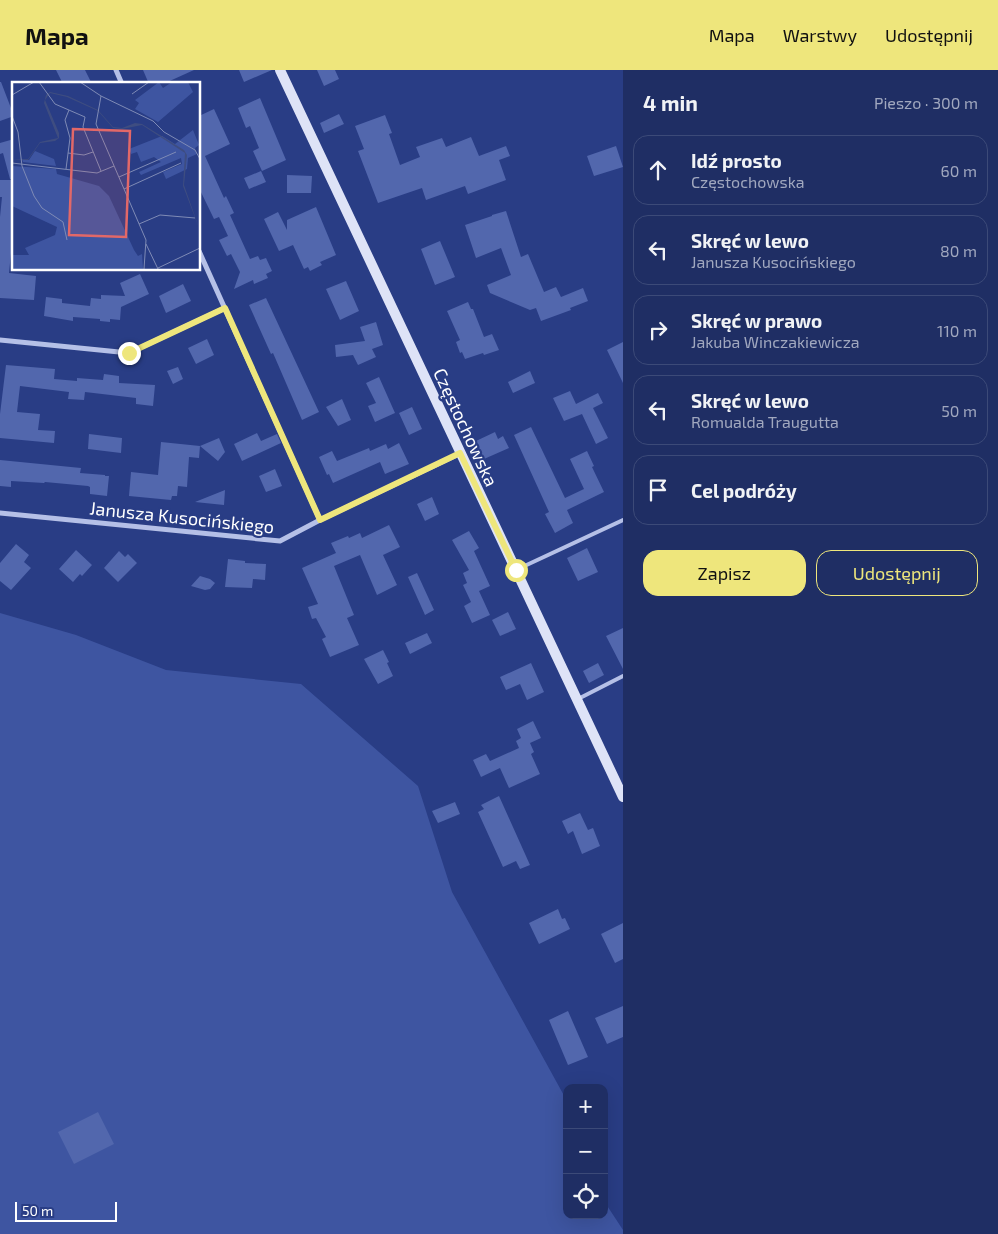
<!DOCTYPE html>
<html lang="pl">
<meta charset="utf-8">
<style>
:root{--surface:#1f2e64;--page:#2c3a6d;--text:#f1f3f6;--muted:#a1a8bf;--line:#3c4a78;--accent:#eee67c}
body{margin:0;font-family:"Exo 2",sans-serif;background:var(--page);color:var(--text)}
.controls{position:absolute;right:15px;bottom:15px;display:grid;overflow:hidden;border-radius:10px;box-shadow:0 5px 20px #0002}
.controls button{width:45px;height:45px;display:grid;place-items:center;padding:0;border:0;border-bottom:1px solid var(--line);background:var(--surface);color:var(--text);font:25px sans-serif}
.scale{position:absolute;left:15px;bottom:12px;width:102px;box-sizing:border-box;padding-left:5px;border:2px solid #fff;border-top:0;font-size:14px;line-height:18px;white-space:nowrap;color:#fff;-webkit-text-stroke:4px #293d85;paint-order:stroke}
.stop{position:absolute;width:15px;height:15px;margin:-11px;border:4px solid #eee67c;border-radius:50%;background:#fff}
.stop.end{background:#eee67c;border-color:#fff;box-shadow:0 1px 5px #0008}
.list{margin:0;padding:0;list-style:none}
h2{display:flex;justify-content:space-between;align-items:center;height:65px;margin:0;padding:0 20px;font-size:21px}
h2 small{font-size:16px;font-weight:400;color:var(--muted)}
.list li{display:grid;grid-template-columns:32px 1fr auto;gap:15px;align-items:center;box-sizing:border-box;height:70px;margin:0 10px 10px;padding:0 10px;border:1px solid var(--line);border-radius:15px}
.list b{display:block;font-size:19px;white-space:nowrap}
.list p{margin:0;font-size:16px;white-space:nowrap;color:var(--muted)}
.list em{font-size:16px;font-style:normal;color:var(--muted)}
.actions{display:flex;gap:10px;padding:15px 20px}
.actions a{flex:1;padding:11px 0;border:1px solid var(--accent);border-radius:15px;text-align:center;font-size:18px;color:var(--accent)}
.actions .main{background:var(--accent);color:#111}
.icon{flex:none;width:28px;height:28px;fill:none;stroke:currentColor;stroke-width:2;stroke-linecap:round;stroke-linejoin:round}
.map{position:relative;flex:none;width:623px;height:1164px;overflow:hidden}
header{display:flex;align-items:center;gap:30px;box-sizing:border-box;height:70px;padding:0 25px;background:var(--accent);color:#111}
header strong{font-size:24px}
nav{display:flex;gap:28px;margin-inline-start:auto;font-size:18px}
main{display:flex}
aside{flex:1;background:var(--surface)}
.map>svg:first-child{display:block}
.green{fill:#3e55a1}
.building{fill:#5267ad}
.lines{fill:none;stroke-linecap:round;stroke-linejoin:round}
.lane{stroke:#b5c0e7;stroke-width:4}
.street{stroke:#b5c0e7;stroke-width:5}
.secondary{stroke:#dee3f7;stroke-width:10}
.route{stroke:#eee67c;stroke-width:6}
.labels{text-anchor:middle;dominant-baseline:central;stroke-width:4.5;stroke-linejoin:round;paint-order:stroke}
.street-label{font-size:18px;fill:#fff;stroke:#293d85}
.inset-road{fill:none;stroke:#7f8bb6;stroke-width:1}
.view{fill:#e26868;fill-opacity:0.15;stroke:#e26868;stroke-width:2.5}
.inset-edge{fill:none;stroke:#fff;stroke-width:2.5}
</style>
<header>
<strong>Mapa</strong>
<nav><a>Mapa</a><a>Warstwy</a><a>Udostępnij</a></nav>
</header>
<main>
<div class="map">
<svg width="623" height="1164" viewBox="0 0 623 1164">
<rect width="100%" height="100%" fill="#293d85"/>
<!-- green -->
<path class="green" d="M0 543 76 565 166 600 301 614 418 716 452 822 567 1031V1145H604V1131L623 1160V1164H0Z"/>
<!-- building -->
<path class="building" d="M56 0H85L92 14H63Z
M143 0H194L163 14H149Z
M239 0H272L244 12Z
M317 0H335L339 9 324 16Z
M0 12H1L14 46 0 51Z
M260 28 286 90 262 101 253 81 259 78 250 56 246 58 238 38Z
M214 39 230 74 205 86 224 128 226 126 234 143 230 145 250 189 258 186 260 190 266 188 272 201 266 204 268 208 254 214 253 210 234 219 240 202 231 184 227 186 219 170 228 166 219 147 214 149 199 118V46Z
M339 44 344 54 324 63 320 53Z
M385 45 392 63 389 64 400 95 420 87 416 77 442 68 446 77 471 67 479 86 506 76 510 86 499 90 506 110 468 124 465 116 426 130 422 118 378 133 358 81 364 79 355 56Z
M14 69V109H10L3 83 0 84V73Z
M616 76 623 97 594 106 587 86Z
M261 101 266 112 249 119 244 108Z
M287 105 312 106 311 123H287Z
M0 110H14V183H11L9 203 36 206 34 230 0 228V147L2 127H0Z
M316 137 336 185 320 192 322 195 310 201 308 197 304 199 293 175 279 181 264 149 278 142 287 160V150Z
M506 141 521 187 528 184 544 222 556 217 561 227 583 218 588 231 570 238 571 240 541 251 536 238 530 240 490 223 487 215 511 205 501 178 476 188 465 155 492 146V145Z
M440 171 455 207 435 215 421 179Z
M140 204 149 224 121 237 120 250 110 249V252L100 251V249L73 247V251L44 246 46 227 62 229V233L90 236 91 228 101 229V225L125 226 120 213Z
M346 211 359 241 340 250 326 219Z
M183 214 191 231 166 243 159 226Z
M266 228 319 342 302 350 273 283 271 284 249 235Z
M468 232 471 239H473L484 267 492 264 499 280 484 285 483 283 465 289 462 282 460 283 456 272 460 270 447 241Z
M376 252 383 275 372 279 376 287 358 295 353 285 336 287 335 275 365 271 360 257Z
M207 269 214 285 196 294 188 278Z
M623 272V313L607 280Z
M6 295 55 299 54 309 77 311V308L103 310 104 304 119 306V313L155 315 153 336 136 334V328L85 322 84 330 68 329 69 322 20 316 17 342 40 344 38 360 55 361 54 373 0 368V344Z
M178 297 183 309 173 314 167 301Z
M530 301 535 313 513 323 508 312Z
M379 307 395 343 375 352 368 336 376 333 366 313Z
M570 321 576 334 598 323 603 333 593 338 608 368 596 374 582 344 564 351 553 328Z
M342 329 351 350 338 356 326 337Z
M412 337 422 359 409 365 399 343Z
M531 357 565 428 584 419 570 389 587 381 594 396 592 397 604 422 567 440 573 453 555 463 545 444 549 442 514 365Z
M495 362 498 369 503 366 509 378 484 389 476 371Z
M257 363 261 371 277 364 281 373 242 391 234 374Z
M89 364 122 368 121 383 88 379Z
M219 368 225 382 218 391 200 376Z
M161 372 200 376 199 388 189 387 187 417 178 416 177 426H172L171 430 129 426 131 402 158 405Z
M399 373 409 394 385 404 380 392 333 413 329 404 327 405 319 387 332 381 337 391 369 378 370 381 386 374 388 379Z
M0 390 81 398 80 403 105 405V406H109L107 426 90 424V417L88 416 45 412 44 413 11 411V417L0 416Z
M275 399 282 416 266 422 259 406Z
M225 420 224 435 195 432Z
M432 427 439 444 425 451 417 434Z
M389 455 400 477 383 485 397 515 377 525 360 485 334 496 354 545 347 548 359 575 330 587 322 569 326 567 316 548 312 549 308 537 318 534 302 498 336 483 331 473 348 466 349 468 360 463 362 468Z
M469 461 479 478 474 481 490 516 479 521 490 545 472 553 464 536 471 532 463 515 467 513 463 503 469 500 452 470Z
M16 474 29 485 24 492 31 498 11 520 0 511V493Z
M587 478 598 502 578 511 567 488Z
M76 480 92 495 82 506 80 504 73 512 59 499Z
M119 481 125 487 128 484 137 493 118 512 104 498Z
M228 489 245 491V493L266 494 265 510 253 509 252 518 225 517Z
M417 503 434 540 425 545 408 507Z
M200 506 210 509 215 513 210 519 205 520 191 516Z
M508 542 516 559 500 566 492 550Z
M623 558V599L606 566Z
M427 563 432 573 410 584 405 573Z
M383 580 389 592 387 593 393 606 378 614 364 589Z
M531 593 544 622 527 630 520 614 506 620 500 607Z
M598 593 604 605 589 613 583 601Z
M533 651 541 668 530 673 534 682 531 684 540 704 509 718 500 698 481 707 473 690 486 684 490 691 519 678 516 671 521 668 517 659Z
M499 726 530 795 520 799 516 791 503 797 478 742 484 739 481 735Z
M455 732 460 744 438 753 432 741Z
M580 743 588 760 593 758 600 776 582 784 573 761 568 764 562 751Z
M558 839 562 849 565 848 570 859 539 874 529 853Z
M623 853V889L615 893 601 864Z
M623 936V967L607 974 595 948Z
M568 941 588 987 568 995 549 950Z
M98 1042 114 1074 74 1094 58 1062Z"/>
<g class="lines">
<!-- lane -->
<path class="lane" d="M518 499 623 450
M578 629 623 606"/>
<!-- street -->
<path class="street" d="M116 0 122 14
M199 181 320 450
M0 270 129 283 225 238
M0 443 280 471 320 450 461 383"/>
<!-- secondary -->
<path class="secondary" d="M280 0 623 727"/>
</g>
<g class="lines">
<!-- route -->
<path class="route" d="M129 283 225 238 320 450 460 383 516 500"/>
</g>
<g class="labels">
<!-- street labels -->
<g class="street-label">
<text transform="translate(466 357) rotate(65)">Częstochowska</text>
<text transform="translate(182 447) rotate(6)">Janusza Kusocińskiego</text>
</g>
</g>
<!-- overview -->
<g transform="translate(12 12)">
<rect width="188" height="188" fill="#293d85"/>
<path d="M147 0 151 6 160 0H176L181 10 146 40 123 27 127 21 123 18ZM181 48 187 63 183 66 185 72 176 76 175 87 154 97 151 90 170 82 169 76 129 93 127 90 149 80 142 75 129 80 125 70 119 72 117 67 150 54 163 62ZM23 69 42 77 44 84 11 80 10 77 17 78ZM0 84 44 87 45 92 87 104 97 114 122 168 126 174 130 172 131 187H0V173H17L13 166 43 153 45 145 0 124Z" fill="#3e55a1"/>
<path d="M38 10 56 14 86 28 101 45 110 46 123 41 130 42 172 68 175 73 172 103 187 146 171 104 173 71 130 43 110 47 101 46 86 29 55 15 38 11 33 18 47 51V56L43 59 28 61 16 78H0L16 77 28 60 46 56 32 21 34 13Z" fill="#3e4d81"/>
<path class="inset-road" d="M27 0 43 22 73 35 71 45 89 89M68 0 89 14 84 42 134 158 132 187M120 12 137 0M0 13 22 0M89 14 141 39 152 50 183 68 188 77M0 34 6 50 10 84 22 114 30 126 51 140 55 158M56 71 72 73 81 70M0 81 85 91 102 84M54 87 58 56 53 38 57 28M107 95 164 70M112 107 169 81M127 142 148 133 183 136M134 162 146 187M146 186 188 166"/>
<path class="view" d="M61 47 118 49 114 155 57 153Z"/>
<rect width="188" height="188" class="inset-edge"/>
</g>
</svg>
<div class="controls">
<button>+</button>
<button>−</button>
<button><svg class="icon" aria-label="locate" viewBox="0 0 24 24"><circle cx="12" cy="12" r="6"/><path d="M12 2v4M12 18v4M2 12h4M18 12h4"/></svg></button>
</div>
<div class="scale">50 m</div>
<div class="stop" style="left:516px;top:500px"></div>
<div class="stop end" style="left:129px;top:283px"></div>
</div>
<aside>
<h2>4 min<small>Pieszo · 300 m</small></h2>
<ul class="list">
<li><svg class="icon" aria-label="ahead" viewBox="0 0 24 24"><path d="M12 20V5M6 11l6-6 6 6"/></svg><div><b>Idź prosto</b><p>Częstochowska</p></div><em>60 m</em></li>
<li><svg class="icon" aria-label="left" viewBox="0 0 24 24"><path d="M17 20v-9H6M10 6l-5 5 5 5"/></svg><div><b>Skręć w lewo</b><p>Janusza Kusocińskiego</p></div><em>80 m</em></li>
<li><svg class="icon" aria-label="right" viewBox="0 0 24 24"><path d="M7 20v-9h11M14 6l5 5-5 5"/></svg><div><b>Skręć w prawo</b><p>Jakuba Winczakiewicza</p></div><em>110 m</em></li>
<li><svg class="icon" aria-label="left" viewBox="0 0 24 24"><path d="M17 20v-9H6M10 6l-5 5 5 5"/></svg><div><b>Skręć w lewo</b><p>Romualda Traugutta</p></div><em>50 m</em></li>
<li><svg class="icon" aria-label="arrive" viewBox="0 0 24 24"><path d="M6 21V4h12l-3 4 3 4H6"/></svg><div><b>Cel podróży</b></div></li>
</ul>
<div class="actions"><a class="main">Zapisz</a><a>Udostępnij</a></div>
</aside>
</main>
